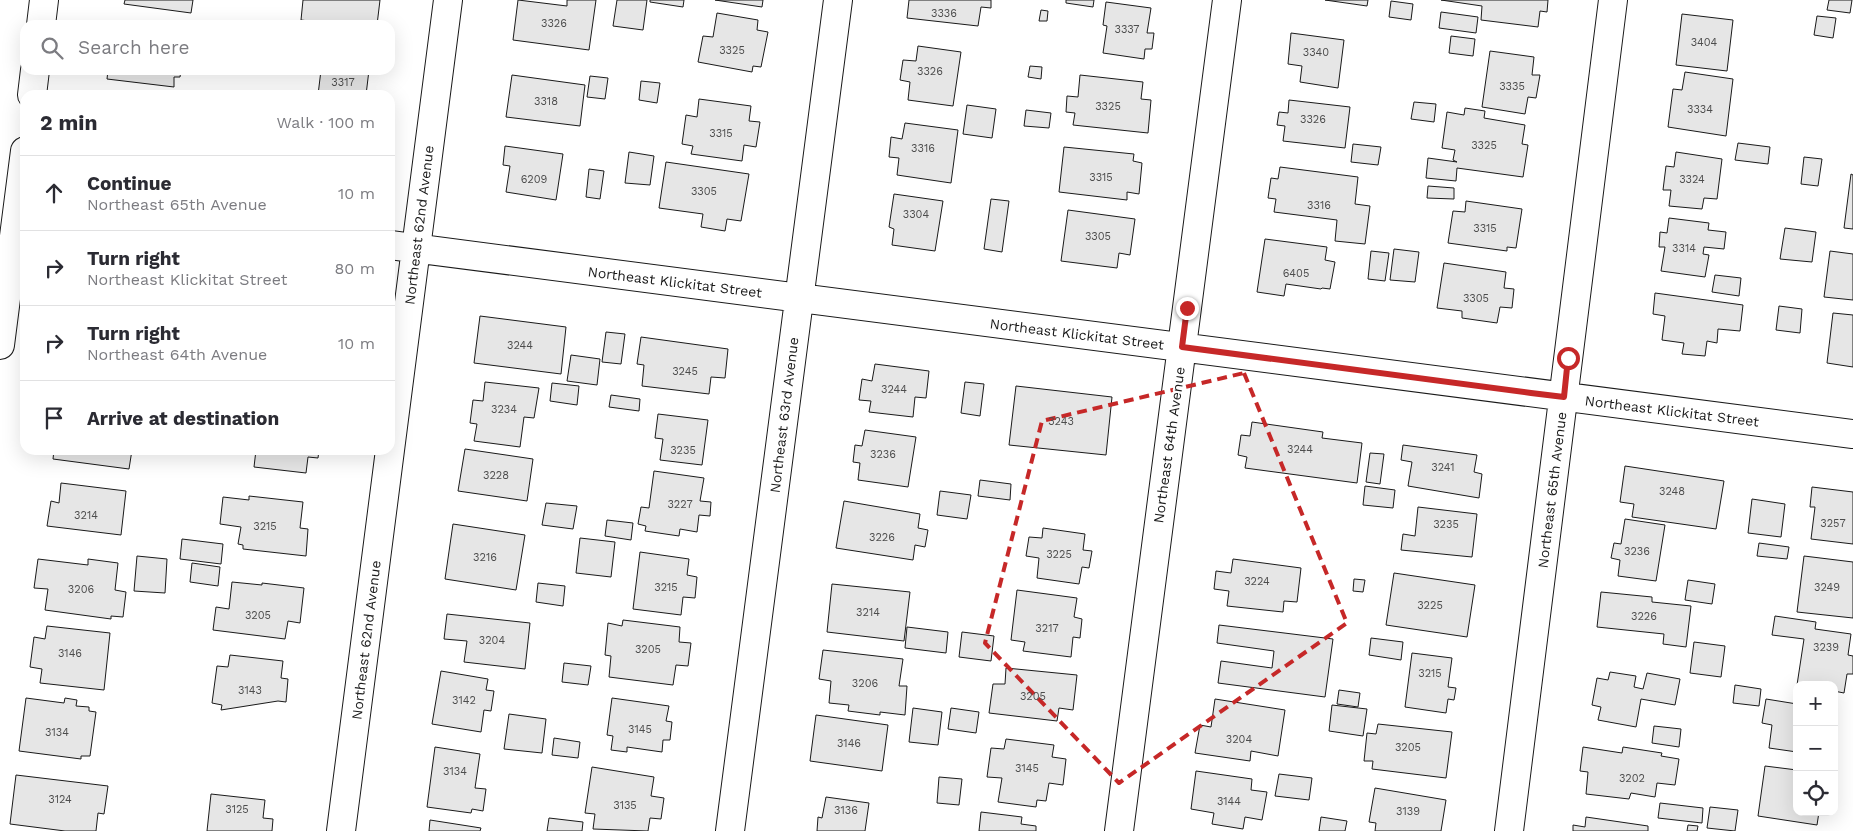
<!DOCTYPE html>
<meta charset="utf-8">
<style>
:root{--surface:#fff;--page:#f7f7f7;--text:#2b2b33;--muted:#7c7c81;--line:#e1e1e2}
body{margin:0;font-family:"Work Sans",sans-serif;background:var(--page);color:var(--text)}
.controls{position:absolute;right:15px;bottom:15px;display:grid;overflow:hidden;border-radius:10px;box-shadow:0 5px 20px #0002}
.controls button{width:45px;height:45px;display:grid;place-items:center;padding:0;border:0;border-bottom:1px solid var(--line);background:var(--surface);color:var(--text);font:25px sans-serif}
.stop{position:absolute;width:15px;height:15px;margin:-11px;border:4px solid #c62828;border-radius:50%;background:#fff}
.stop.end{background:#c62828;border-color:#fff;box-shadow:0 1px 5px #0008}
.list{margin:0;padding:0;list-style:none}
h2{display:flex;justify-content:space-between;align-items:center;height:65px;margin:0;padding:0 20px;font-size:21px}
h2 small{font-size:16px;font-weight:400;color:var(--muted)}
.list li{display:grid;grid-template-columns:32px 1fr auto;gap:15px;align-items:center;box-sizing:border-box;height:75px;padding:0 20px;border-top:1px solid var(--line)}
.list b{display:block;font-size:19px;white-space:nowrap}
.list p{margin:0;font-size:16px;white-space:nowrap;color:var(--muted)}
.list em{font-size:16px;font-style:normal;color:var(--muted)}
.icon{flex:none;width:28px;height:28px;fill:none;stroke:currentColor;stroke-width:2;stroke-linecap:round;stroke-linejoin:round}
.map{position:relative;flex:none;width:1853px;height:831px;overflow:hidden}
.search{position:absolute;background:var(--surface);box-shadow:0 5px 20px #0002;left:20px;top:20px;width:375px;height:55px;display:flex;align-items:center;gap:12px;box-sizing:border-box;padding:0 18px;border-radius:15px;color:var(--muted);font-size:19px}
.panel{position:absolute;background:var(--surface);box-shadow:0 5px 20px #0002;left:20px;top:90px;width:375px;height:365px;border-radius:15px}
.map>svg:first-child{display:block}
.building{fill:#e6e6e6;stroke:#1a1a1a}
.lines{fill:none;stroke-linecap:round;stroke-linejoin:round}
.minor-casing{stroke:#1a1a1a;stroke-width:30}
.minor{stroke:#fff;stroke-width:28}
.route{stroke:#c62828;stroke-width:6}
.marked{fill:none;stroke:#c62828;stroke-width:4;stroke-dasharray:10 6;stroke-linejoin:round}
.labels{text-anchor:middle;dominant-baseline:central;stroke-width:4;stroke-linejoin:round;paint-order:stroke}
.number-label{font-size:11px;fill:#4d4d4d}
.street-label{font-size:14px;fill:#1a1a1a;stroke:#fff}
</style>
<div class="map">
<svg width="1853" height="831" viewBox="0 0 1853 831">
<rect width="100%" height="100%" fill="#fff"/>
<!-- building -->
<path class="building" d="M125 0H193L191 13 124 4Z
M303 0H380L377 25H341L301 20Z
M518 0 567 6V0H596L589 50 513 40Z
M617 0H647L643 30 613 26Z
M650 0H684L683 7 650 2Z
M715 0H763L762 7Z
M909 0H991V8L981 7 978 26 907 18Z
M1066 0H1094L1093 7 1066 3Z
M1325 0H1368L1367 6Z
M1441 0H1548L1547 12 1540 11 1538 27 1481 20 1482 6Z
M1829 0H1852L1850 13 1827 10Z
M1391 1 1413 4 1411 20 1389 17Z
M1106 2 1151 8 1147 33H1154L1152 49H1145L1144 59 1103 53 1107 26 1103 25Z
M1041 10 1048 11 1047 21H1039Z
M1441 12 1478 17 1476 33 1439 28Z
M717 13 758 20 757 30 768 32 761 67 753 66 752 72 698 62 703 36 713 37Z
M1682 14 1733 20 1727 71 1676 65Z
M1817 16 1836 18 1833 38 1814 35Z
M1291 33 1344 40 1338 88 1300 82 1302 66 1288 64Z
M1451 36 1475 39 1473 56 1449 53Z
M918 46 961 52 953 106 908 100 910 82 900 80 903 60 916 61Z
M1490 51 1534 57 1532 75H1540L1536 98 1528 97 1525 114 1482 107Z
M1030 66 1042 67 1041 79 1028 77Z
M108 70H181L180 77H174V87L107 79Z
M321 70H369L366 95H318Z
M1685 72 1733 79 1726 136 1668 127 1673 89 1682 90Z
M512 75 585 85 580 126 506 117Z
M1080 75 1143 82 1141 99 1151 100 1148 133 1073 125 1075 113 1066 112 1067 96 1078 97Z
M590 76 608 78 605 99 587 97Z
M641 81 660 83 657 103 639 100Z
M699 99 751 106 749 121 760 122 756 147 744 145 742 161 691 154 693 146 682 144 686 115 697 117Z
M1289 100 1350 107 1345 148 1283 141 1285 126 1277 125 1279 112 1288 113Z
M1414 102 1436 104 1434 122 1411 119Z
M967 105 996 109 992 138 963 134Z
M1465 108 1485 111 1484 118 1525 125 1522 144 1528 145 1523 177 1457 168 1456 181 1426 178 1428 158 1457 162 1453 160 1455 150 1442 148 1447 112 1464 115Z
M1026 110 1051 113 1049 128 1024 126Z
M905 123 958 130 951 183 897 175 899 158 889 157 891 137 902 139Z
M1738 143 1770 147 1768 164 1735 160Z
M1353 144 1381 147 1378 165 1351 162Z
M505 146 563 154 556 200 506 192 510 166 503 165Z
M1064 147 1134 154 1133 161 1142 163 1139 194 1127 192V200L1059 192Z
M629 152 654 156 650 185 625 183Z
M1676 152 1722 159 1717 199 1704 198 1702 209 1669 206 1671 190H1663L1666 166 1674 167Z
M1804 157 1822 159 1818 186 1801 184Z
M666 162 749 174 741 221 727 219 725 231 701 227 703 214 659 208Z
M1280 167 1358 177 1355 204 1370 206 1365 244 1335 241 1337 220 1274 212 1276 199 1268 198 1271 178 1278 179Z
M589 169 604 171 600 199 586 197Z
M1851 174 1853 175V229L1844 228Z
M1428 186 1454 188V199L1427 198Z
M894 194 943 201 935 251 892 245 894 229 889 227Z
M991 199 1009 201 1002 252 984 249Z
M1466 201 1522 209 1516 248 1507 247V251L1448 243 1453 211 1465 212Z
M1068 210 1135 219 1130 255 1119 253 1117 268 1061 261Z
M1669 218 1709 223 1708 230 1726 232 1724 249 1704 247 1703 254 1709 255 1705 277 1661 271 1665 247H1659L1660 232 1667 233Z
M1785 228 1816 232 1812 262 1780 259Z
M1265 239 1327 247 1325 260 1335 262 1330 289 1322 288 1321 289 1286 284 1284 296 1257 292Z
M1394 249 1419 252 1415 282 1390 280Z
M1371 251 1389 253 1385 281 1368 279Z
M1830 251 1853 254V300L1824 297Z
M1444 263 1506 272 1504 288 1514 289 1512 308 1500 307 1497 323 1462 318V311L1437 308Z
M1715 275 1741 278 1739 296 1712 292Z
M1655 293 1743 305 1740 331 1718 329 1717 343 1707 341 1705 356 1682 354 1684 343 1662 340 1665 316 1653 314Z
M1779 306 1802 309 1800 333 1776 330Z
M1833 313 1853 315V367L1827 363Z
M480 316 566 327 561 374 474 363Z
M606 332 625 334 621 364 602 362Z
M641 337 728 349 725 378 711 377 709 394 642 386 644 365 637 364Z
M571 355 600 359 597 385 567 381Z
M875 364 929 371 926 398 915 397 913 417 869 412 871 401 859 400 862 379 872 381Z
M485 382 539 388 534 418 524 417 520 447 474 441 477 424 470 423 473 400 483 401Z
M965 382 984 384 980 416 961 413Z
M552 383 579 386 577 405 550 401Z
M1016 386 1112 397 1106 455 1009 445Z
M611 395 640 399 639 411 609 407Z
M658 414 708 420 702 465 660 460 663 439 655 438Z
M1252 422 1323 432 1322 438 1362 443 1357 483 1245 468 1247 457 1238 455 1241 435 1250 436Z
M865 430 916 437 908 487 858 480 860 463 853 462 855 445 862 446Z
M1403 445 1477 455 1474 472 1482 474 1479 498 1408 486 1412 462 1401 460Z
M465 449 533 459 527 501 458 491Z
M54 450H132L129 469 53 459Z
M256 450H319L318 458 308 457 306 473 254 467Z
M1370 453 1384 454 1380 484 1366 482Z
M1625 466 1724 481 1716 529 1632 517 1634 504 1620 502Z
M654 471 704 478 700 501 711 502 710 516 699 515 697 532 680 529 679 536 645 531 646 526 638 524 641 507 649 508Z
M980 480 1011 484 1010 500 978 496Z
M61 483 126 491 121 535 47 526 51 501 59 503Z
M1365 486 1395 490 1393 508 1363 505Z
M1812 487 1853 492V544L1811 539 1815 507H1810Z
M940 491 971 495 967 519 937 515Z
M249 496 303 502 300 528 308 529 306 556 243 549V545L238 544 241 527 220 524 223 497 249 500Z
M1752 499 1785 504 1781 537 1748 533Z
M844 501 920 514 918 528 928 530 925 547 915 545 913 560 836 548Z
M546 503 577 506 573 529 542 525Z
M1418 507 1477 514 1472 557 1401 550 1403 534 1415 536Z
M1625 519 1665 525 1656 581 1618 576 1620 560 1611 558 1614 543 1621 544Z
M607 520 633 523 631 540 605 536Z
M453 524 525 535 516 590 445 579Z
M1043 528 1085 534 1083 550 1092 551 1089 568 1082 567 1079 584 1037 578 1039 558 1026 556 1029 537 1042 538Z
M580 538 615 542 611 577 576 573Z
M182 539 223 544 221 564 180 559Z
M1759 543 1789 547 1787 559 1757 556Z
M640 552 689 559 687 575 697 577 695 598 683 597 681 615 633 609Z
M137 556 167 559 165 593 134 591Z
M1804 556 1853 562V618L1797 612Z
M38 559 88 565V559L118 563 115 590 126 592 123 617 111 616V619L45 610 48 589 34 588Z
M1233 559 1301 568 1297 602 1284 601 1283 612 1227 606 1229 591 1214 589 1216 571 1231 573Z
M192 563 220 567 218 586 190 582Z
M1394 573 1475 585 1467 637 1386 625Z
M1354 579 1365 580 1363 592 1353 591Z
M1688 580 1715 584 1712 604 1685 600Z
M232 582 262 585V583L304 588 300 623 288 621 285 639 213 630 216 607 229 609Z
M538 583 565 586 563 606 536 602Z
M832 584 910 592 904 641 827 632Z
M1017 590 1077 598 1074 617 1082 619 1080 638 1073 637 1071 657 1023 651 1025 642 1011 640Z
M1601 592 1652 597V602L1691 606 1686 647 1663 644 1664 634 1597 627Z
M447 614 530 623 525 669 464 662 467 641 444 639Z
M1775 616 1816 622 1815 629 1851 634 1848 655 1853 656V674H1847L1844 693 1834 691V685H1797L1804 639 1772 635Z
M623 620 680 627 679 642 691 643 688 666 676 665 673 685 609 677 611 656 605 655 608 623 622 626Z
M1219 625 1333 639 1325 697 1218 683 1221 661 1272 668 1274 651 1217 643Z
M47 626 110 633 104 690 40 683 42 669 30 667 34 637 45 639Z
M907 627 948 632 946 653 905 648Z
M962 632 994 636 991 661 959 657Z
M1371 638 1403 642 1401 660 1369 655Z
M1694 642 1725 646 1721 677 1690 673Z
M823 650 903 659 899 686H907L905 715 880 712V715L848 711 849 705 829 703 831 681 819 679Z
M1412 653 1452 658 1448 687 1456 688 1454 700 1448 699 1446 713 1405 707Z
M230 655 283 661 281 678 288 679 286 702 278 701 221 710 222 705 212 703 217 666 228 667Z
M564 663 591 666 588 685 562 682Z
M1006 668 1077 675 1073 710 1059 708 1057 721 989 713 993 684H1005Z
M441 671 488 679 486 690 494 691 491 711 484 710 481 732 432 724Z
M1610 672 1636 676 1634 687 1643 689 1647 673 1680 679 1675 705 1641 699 1636 727 1598 720 1601 707 1592 705 1597 678 1608 680Z
M1735 685 1761 689 1759 706 1733 703Z
M1339 690 1360 693 1358 707 1337 704Z
M26 698 64 703 65 698 77 700 76 706 89 707V711L96 712 90 756H81V759L19 751Z
M612 698 669 706 666 721 672 722 670 740H663L662 752 627 747V752L611 750 613 736 607 735Z
M1215 699 1285 710 1278 756 1251 751 1250 761 1195 753 1200 725 1211 727Z
M1766 699 1797 704V752L1769 748 1772 725 1762 723Z
M1332 705 1367 709 1363 736 1329 731Z
M913 708 942 712 938 745 909 742Z
M951 708 979 712 976 733 948 729Z
M509 714 546 719 542 753 504 749Z
M816 715 888 725 882 771 810 761Z
M1378 724 1452 732 1446 778 1372 769 1373 761H1364L1367 733 1376 734Z
M1654 726 1681 729 1679 747 1652 743Z
M554 738 580 742 578 758 552 755Z
M1006 739 1054 745 1052 757 1066 759 1063 785 1049 783 1046 801 1037 800 1036 807 998 802 1002 778 987 777 991 748 1004 749Z
M435 747 480 754 475 788 486 789 483 811 472 809 471 813 427 807Z
M1583 747 1622 753 1623 747 1662 753 1661 756 1679 759 1675 785 1657 783 1655 797 1631 793 1629 799 1586 794 1588 772 1580 771Z
M1765 766 1797 770V812H1819L1817 825 1758 816Z
M592 767 654 777 651 796 664 798 661 819 650 818 648 831 593 829 595 814 585 813Z
M1196 771 1252 779 1251 790 1267 792 1262 820 1245 817 1243 829 1212 824 1214 813 1191 809Z
M1279 774 1312 778 1309 800 1275 796Z
M16 775 108 786 104 814 98 813 96 831H65L10 824Z
M939 777 962 779 959 805 937 803Z
M1375 788 1446 800 1441 831H1375L1376 823 1369 822Z
M211 794 265 800 263 818 273 819 272 831H207Z
M826 797 869 803 865 831H817L818 817 822 818Z
M1660 803 1703 808 1702 823 1658 818Z
M1710 807 1738 810 1735 831 1707 828Z
M981 812 1022 817 1021 824 1036 826V831H979Z
M1321 817 1347 821 1345 831H1319Z
M1586 817 1648 826V831H1573V825L1585 827Z
M549 818 583 822 582 831H547Z
M430 820 481 828 480 831H429Z
M1688 825 1698 826 1697 831H1687Z"/>
<g class="lines">
<defs>
<path id="minor" d="M41 25 44 0
M32 95 35 70
M390 245 1853 434
M0 345 25 151
M390 450 448 0
M341 831 390 450
M730 831 838 0
M1119 831 1227 0
M1509 831 1613 0"/>
</defs>
<!-- minor casing -->
<use href="#minor" class="minor-casing"/>
<!-- minor -->
<use href="#minor" class="minor"/>
</g>
<g class="lines">
<!-- route -->
<path class="route" d="M1187 308 1182 347 1531 393 1564 397 1568 358"/>
</g>
<!-- marked area -->
<path class="marked" d="M1244 373 1347 623 1119 783 985 643 1042 421Z"/>
<g class="labels">
<!-- number labels -->
<g class="number-label">
<text x="944" y="13">3336</text>
<text x="554" y="23">3326</text>
<text x="1127" y="29">3337</text>
<text x="1704" y="42">3404</text>
<text x="732" y="50">3325</text>
<text x="1316" y="52">3340</text>
<text x="930" y="71">3326</text>
<text x="343" y="82">3317</text>
<text x="1512" y="86">3335</text>
<text x="546" y="101">3318</text>
<text x="1108" y="106">3325</text>
<text x="1700" y="109">3334</text>
<text x="1313" y="119">3326</text>
<text x="721" y="133">3315</text>
<text x="1484" y="145">3325</text>
<text x="923" y="148">3316</text>
<text x="1101" y="177">3315</text>
<text x="534" y="179">6209</text>
<text x="1692" y="179">3324</text>
<text x="704" y="191">3305</text>
<text x="1319" y="205">3316</text>
<text x="916" y="214">3304</text>
<text x="1485" y="228">3315</text>
<text x="1098" y="236">3305</text>
<text x="1684" y="248">3314</text>
<text x="1296" y="273">6405</text>
<text x="1476" y="298">3305</text>
<text x="520" y="345">3244</text>
<text x="685" y="371">3245</text>
<text x="894" y="389">3244</text>
<text x="504" y="409">3234</text>
<text x="1061" y="421">3243</text>
<text x="1300" y="449">3244</text>
<text x="683" y="450">3235</text>
<text x="883" y="454">3236</text>
<text x="1443" y="467">3241</text>
<text x="496" y="475">3228</text>
<text x="1672" y="491">3248</text>
<text x="680" y="504">3227</text>
<text x="86" y="515">3214</text>
<text x="1833" y="523">3257</text>
<text x="1446" y="524">3235</text>
<text x="265" y="526">3215</text>
<text x="882" y="537">3226</text>
<text x="1637" y="551">3236</text>
<text x="1059" y="554">3225</text>
<text x="485" y="557">3216</text>
<text x="1257" y="581">3224</text>
<text x="666" y="587">3215</text>
<text x="1827" y="587">3249</text>
<text x="81" y="589">3206</text>
<text x="1430" y="605">3225</text>
<text x="868" y="612">3214</text>
<text x="258" y="615">3205</text>
<text x="1644" y="616">3226</text>
<text x="1047" y="628">3217</text>
<text x="492" y="640">3204</text>
<text x="1826" y="647">3239</text>
<text x="648" y="649">3205</text>
<text x="70" y="653">3146</text>
<text x="1430" y="673">3215</text>
<text x="865" y="683">3206</text>
<text x="250" y="690">3143</text>
<text x="1033" y="696">3205</text>
<text x="464" y="700">3142</text>
<text x="640" y="729">3145</text>
<text x="57" y="732">3134</text>
<text x="1239" y="739">3204</text>
<text x="849" y="743">3146</text>
<text x="1408" y="747">3205</text>
<text x="1027" y="768">3145</text>
<text x="455" y="771">3134</text>
<text x="1632" y="778">3202</text>
<text x="60" y="799">3124</text>
<text x="1229" y="801">3144</text>
<text x="625" y="805">3135</text>
<text x="237" y="809">3125</text>
<text x="846" y="810">3136</text>
<text x="1408" y="811">3139</text>
</g>
<!-- street labels -->
<g class="street-label">
<text transform="translate(419 225) rotate(-83)">Northeast 62nd Avenue</text>
<text transform="translate(675 282) rotate(7)">Northeast Klickitat Street</text>
<text transform="translate(1077 334) rotate(7)">Northeast Klickitat Street</text>
<text transform="translate(1672 411) rotate(7)">Northeast Klickitat Street</text>
<text transform="translate(784 415) rotate(-83)">Northeast 63rd Avenue</text>
<text transform="translate(1169 445) rotate(-82)">Northeast 64th Avenue</text>
<text transform="translate(1552 490) rotate(-83)">Northeast 65th Avenue</text>
<text transform="translate(366 640) rotate(-83)">Northeast 62nd Avenue</text>
</g>
</g>
</svg>
<div class="controls">
<button>+</button>
<button>−</button>
<button><svg class="icon" aria-label="locate" viewBox="0 0 24 24"><circle cx="12" cy="12" r="6"/><path d="M12 2v4M12 18v4M2 12h4M18 12h4"/></svg></button>
</div>
<div class="stop" style="left:1568px;top:358px"></div>
<div class="stop end" style="left:1187px;top:308px"></div>
<div class="search"><svg class="icon" aria-label="search" viewBox="0 0 24 24"><circle cx="10" cy="10" r="6"/><path d="M15 15l6 6"/></svg>Search here</div>
<section class="panel">
<h2>2 min<small>Walk · 100 m</small></h2>
<ul class="list">
<li><svg class="icon" aria-label="ahead" viewBox="0 0 24 24"><path d="M12 20V5M6 11l6-6 6 6"/></svg><div><b>Continue</b><p>Northeast 65th Avenue</p></div><em>10 m</em></li>
<li><svg class="icon" aria-label="right" viewBox="0 0 24 24"><path d="M7 20v-9h11M14 6l5 5-5 5"/></svg><div><b>Turn right</b><p>Northeast Klickitat Street</p></div><em>80 m</em></li>
<li><svg class="icon" aria-label="right" viewBox="0 0 24 24"><path d="M7 20v-9h11M14 6l5 5-5 5"/></svg><div><b>Turn right</b><p>Northeast 64th Avenue</p></div><em>10 m</em></li>
<li><svg class="icon" aria-label="arrive" viewBox="0 0 24 24"><path d="M6 21V4h12l-3 4 3 4H6"/></svg><div><b>Arrive at destination</b></div></li>
</ul>
</section>
</div>
